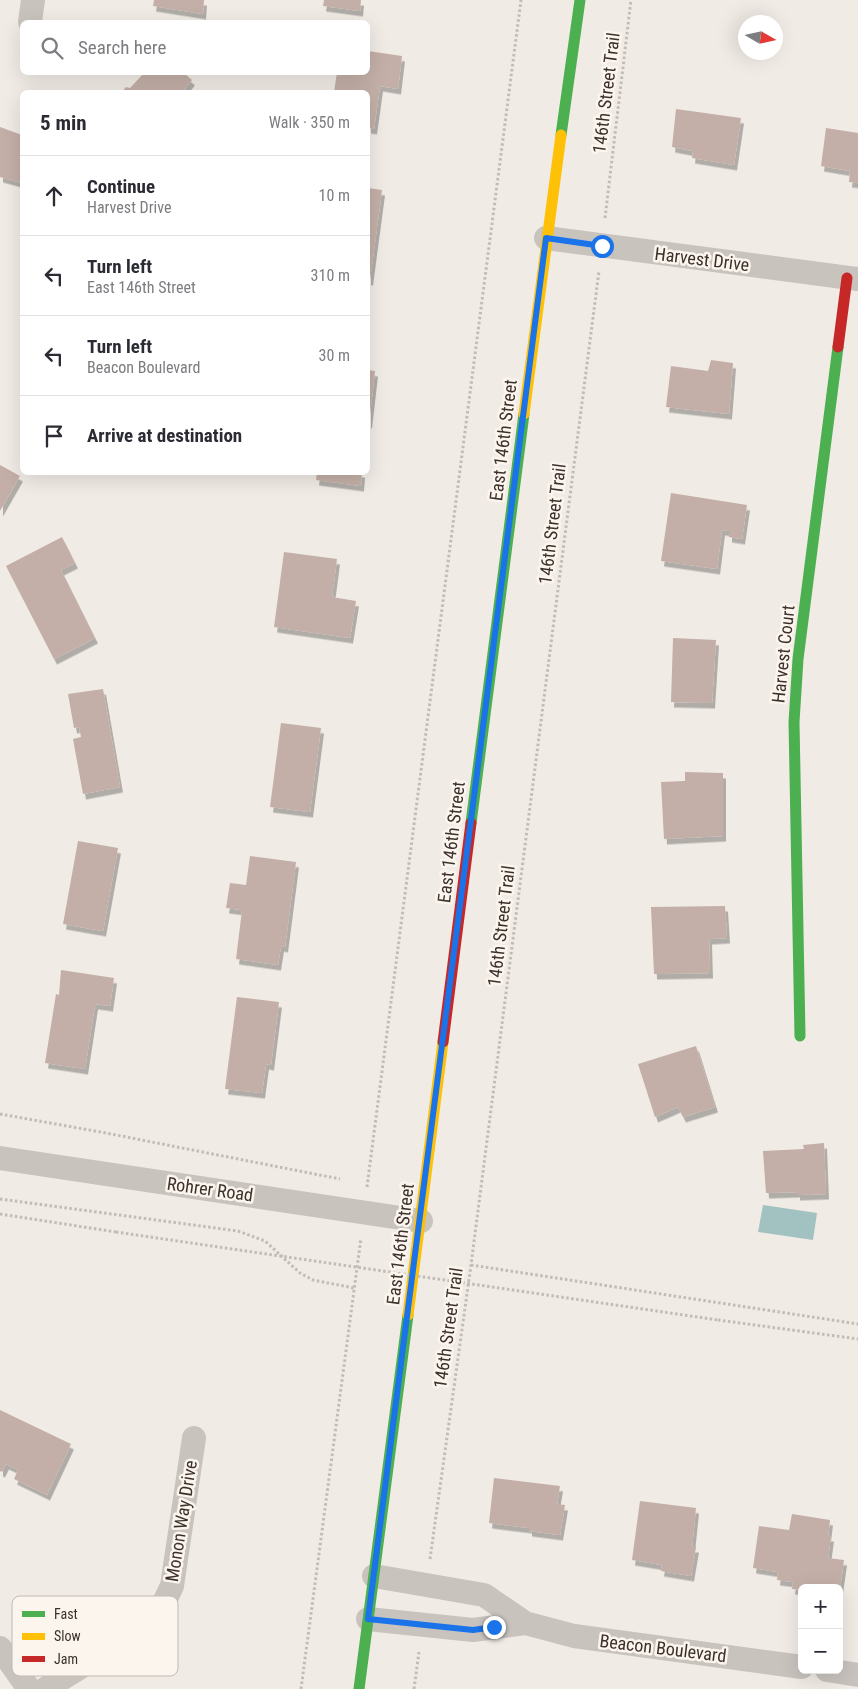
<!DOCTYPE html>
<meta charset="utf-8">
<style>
:root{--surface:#fff;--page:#f2f2f3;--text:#2b2b33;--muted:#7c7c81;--line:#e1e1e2}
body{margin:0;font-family:"Roboto Condensed",sans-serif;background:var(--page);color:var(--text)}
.controls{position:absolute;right:15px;bottom:15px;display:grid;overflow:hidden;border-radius:8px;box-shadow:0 5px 20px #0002}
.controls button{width:45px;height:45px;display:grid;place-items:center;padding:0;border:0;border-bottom:1px solid var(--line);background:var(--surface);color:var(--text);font:25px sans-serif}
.compass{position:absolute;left:738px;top:15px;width:45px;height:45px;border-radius:50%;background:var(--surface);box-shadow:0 5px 20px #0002;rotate:99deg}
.stop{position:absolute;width:15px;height:15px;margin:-11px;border:4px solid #1a73e8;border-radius:50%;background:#fff}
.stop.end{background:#1a73e8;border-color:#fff;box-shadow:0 1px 5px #0008}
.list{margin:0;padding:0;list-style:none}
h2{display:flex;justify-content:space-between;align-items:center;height:65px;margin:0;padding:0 20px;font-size:21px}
h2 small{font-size:16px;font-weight:400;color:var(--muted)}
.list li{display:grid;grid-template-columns:32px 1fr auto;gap:15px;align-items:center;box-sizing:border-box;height:80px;padding:0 20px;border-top:1px solid var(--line)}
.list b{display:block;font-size:19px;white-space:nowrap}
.list p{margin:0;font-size:16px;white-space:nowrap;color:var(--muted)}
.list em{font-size:16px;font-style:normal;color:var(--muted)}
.icon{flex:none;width:28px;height:28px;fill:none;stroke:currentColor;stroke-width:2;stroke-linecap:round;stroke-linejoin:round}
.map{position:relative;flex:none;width:858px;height:1689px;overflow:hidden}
.search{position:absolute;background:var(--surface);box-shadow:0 5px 20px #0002;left:20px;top:20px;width:350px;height:55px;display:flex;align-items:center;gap:12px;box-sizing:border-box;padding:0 18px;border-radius:8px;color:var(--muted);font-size:19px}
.panel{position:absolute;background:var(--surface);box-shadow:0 5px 20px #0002;left:20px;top:90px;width:350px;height:385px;border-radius:8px}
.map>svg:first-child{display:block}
.water{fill:#a1c2c1}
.building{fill:#c3afa7;filter:url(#shadow)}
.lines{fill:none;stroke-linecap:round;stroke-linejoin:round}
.path{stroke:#c2bbb6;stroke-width:3;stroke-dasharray:2.5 2.5;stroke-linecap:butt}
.street{stroke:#c9c3be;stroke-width:24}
.fast{stroke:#4caf50;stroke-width:11}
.slow{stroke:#ffc107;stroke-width:11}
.jam{stroke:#c62828;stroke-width:11}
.path-bridge{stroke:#c2bbb6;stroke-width:3;stroke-dasharray:2.5 2.5;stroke-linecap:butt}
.route{stroke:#1a73e8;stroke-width:6}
.labels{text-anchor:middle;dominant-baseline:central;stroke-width:5;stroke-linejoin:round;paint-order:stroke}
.street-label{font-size:18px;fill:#3b302b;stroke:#fbf5ee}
.key{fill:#fbf5ee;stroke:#c1bab4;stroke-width:1}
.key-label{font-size:14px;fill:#3b302b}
</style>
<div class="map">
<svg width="858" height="1689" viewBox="0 0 858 1689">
<defs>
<filter id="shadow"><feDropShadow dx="3" dy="5.5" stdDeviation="0" flood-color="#0004"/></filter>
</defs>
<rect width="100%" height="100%" fill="#f0ebe5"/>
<!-- water -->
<path class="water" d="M763 1205 817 1213 813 1240 758 1232Z"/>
<!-- building -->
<path class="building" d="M154 0H204L203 14 153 6Z
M324 0H361L360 11 323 6Z
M368 51 402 56 398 89 380 86 374 129 368 128V92H334L337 72H368Z
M145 72H183L192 80 182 92H122L126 87 130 88Z
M676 109 741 118 734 165 692 158 693 151 672 147Z
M0 127 22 135V183L0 177Z
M826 128 858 133V183L849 182 850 171 821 166Z
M368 188 382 190 370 280H368Z
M711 360 733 363 729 414 666 407 671 366 708 371Z
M368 370 375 371 369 423H368Z
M0 465 20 476 0 511Z
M317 472H362L361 486 316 480Z
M671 493 747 505 742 539 729 537V531L722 530 717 569 661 561Z
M62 537 75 563 61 570 95 638 54 659 6 566Z
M284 552 337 559 332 597 356 601 350 638 274 627Z
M673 638 716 640 712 703 671 702Z
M103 689 120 787 83 794 73 739 81 737 79 727 74 728 68 694Z
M281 723 321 728 310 812 270 807Z
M685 772 723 773V836L664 839 661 782 685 781Z
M78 841 118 848 103 931 63 924Z
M250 856 296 862 285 947 281 946 278 965 236 959 242 910 226 908 230 883 246 885Z
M725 906 727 938 709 939 710 973 654 974 651 907Z
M61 970 114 978 110 1006 95 1004 85 1069 45 1063 56 994 59 995Z
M237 997 279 1002 271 1065 266 1064 262 1093 225 1089Z
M696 1046 715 1107 683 1117 678 1107 655 1117 638 1064Z
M824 1143 826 1194 797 1195V1192L766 1193 763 1151 804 1149 803 1145Z
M0 1410 71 1444 47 1495 14 1479 18 1470 6 1464 2 1472 0 1471Z
M494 1478 560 1486 557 1504 565 1505 560 1535 529 1531V1528L489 1523Z
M640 1501 696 1508 692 1547H696L691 1576 661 1571 662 1565 632 1560Z
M792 1514 830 1520 828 1536H831L828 1558 844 1560 840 1588H802V1590L792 1589 793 1582 777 1580 778 1572 753 1568 759 1526 789 1530Z"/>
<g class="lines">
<!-- path -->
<path class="path" d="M605 218 631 0
M0 1114 106 1133 340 1179
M367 1187 521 0
M0 1199 238 1231 265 1241 300 1273 313 1280 354 1288
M0 1214 116 1232
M471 1265 858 1324
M718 1320 858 1339
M430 1559 471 1265 599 271
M301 1689 361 1238
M414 1689 419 1652"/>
<!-- street -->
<path class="street" d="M30 22 33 0
M546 238 858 279
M0 1158 421 1221
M374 1576 484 1595 525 1623 574 1636 802 1667
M368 1619 473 1630 525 1623
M0 1648 29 1689
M827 1670 858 1675
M45 1689 128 1638 157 1617 172 1586 194 1438"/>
<!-- fast -->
<path class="fast" d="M561 135 580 0
M471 823 524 414
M800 1036 794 722 798 659 838 347
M359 1689 408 1315"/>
<!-- slow -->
<path class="slow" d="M524 414 561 135
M408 1315 443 1042"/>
<!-- jam -->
<path class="jam" d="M838 347 847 278
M443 1042 471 823"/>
<!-- path-bridge -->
<path class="path-bridge" d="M116 1232 718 1320"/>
</g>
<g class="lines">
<!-- route -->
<path class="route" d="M494 1627 473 1630 368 1619 546 238 602 246"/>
</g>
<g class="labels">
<!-- street labels -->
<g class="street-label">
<text transform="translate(606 93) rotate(-83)">146th Street Trail</text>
<text transform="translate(702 259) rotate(7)">Harvest Drive</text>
<text transform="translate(503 440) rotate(-83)">East 146th Street</text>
<text transform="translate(552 524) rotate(-83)">146th Street Trail</text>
<text transform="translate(783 654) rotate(-84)">Harvest Court</text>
<text transform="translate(451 842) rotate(-83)">East 146th Street</text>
<text transform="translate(501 926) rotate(-83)">146th Street Trail</text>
<text transform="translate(210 1189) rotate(8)">Rohrer Road</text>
<text transform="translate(400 1244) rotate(-83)">East 146th Street</text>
<text transform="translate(448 1328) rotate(-82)">146th Street Trail</text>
<text transform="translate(181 1521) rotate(-81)">Monon Way Drive</text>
<text transform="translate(663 1648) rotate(7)">Beacon Boulevard</text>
</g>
</g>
<!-- legend -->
<rect x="12" y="1596" width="166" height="80" rx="8" class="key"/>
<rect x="22" y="1611" width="23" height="6" fill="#4caf50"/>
<rect x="22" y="1633" width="23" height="7" fill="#ffc107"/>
<rect x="22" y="1656" width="23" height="6" fill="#c62828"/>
<g class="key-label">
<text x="54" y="1619">Fast</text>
<text x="54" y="1641">Slow</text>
<text x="54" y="1664">Jam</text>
</g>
</svg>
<div class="controls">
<button>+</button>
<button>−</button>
</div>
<svg class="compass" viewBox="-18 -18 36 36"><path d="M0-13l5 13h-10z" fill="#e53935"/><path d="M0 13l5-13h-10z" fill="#7c7c81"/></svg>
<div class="stop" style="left:602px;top:246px"></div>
<div class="stop end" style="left:494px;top:1627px"></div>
<div class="search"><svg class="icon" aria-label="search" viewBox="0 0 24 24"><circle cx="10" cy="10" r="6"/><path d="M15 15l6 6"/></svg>Search here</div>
<section class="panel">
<h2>5 min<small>Walk · 350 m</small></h2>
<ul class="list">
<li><svg class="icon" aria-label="ahead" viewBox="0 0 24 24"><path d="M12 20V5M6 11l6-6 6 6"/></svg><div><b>Continue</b><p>Harvest Drive</p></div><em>10 m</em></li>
<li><svg class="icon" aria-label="left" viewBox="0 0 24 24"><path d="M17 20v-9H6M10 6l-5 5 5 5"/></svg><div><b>Turn left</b><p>East 146th Street</p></div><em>310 m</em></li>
<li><svg class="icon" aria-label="left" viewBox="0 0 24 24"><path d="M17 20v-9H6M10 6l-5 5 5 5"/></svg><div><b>Turn left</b><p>Beacon Boulevard</p></div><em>30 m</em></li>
<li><svg class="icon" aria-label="arrive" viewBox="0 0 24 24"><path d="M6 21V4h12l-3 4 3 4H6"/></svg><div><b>Arrive at destination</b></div></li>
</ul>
</section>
</div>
